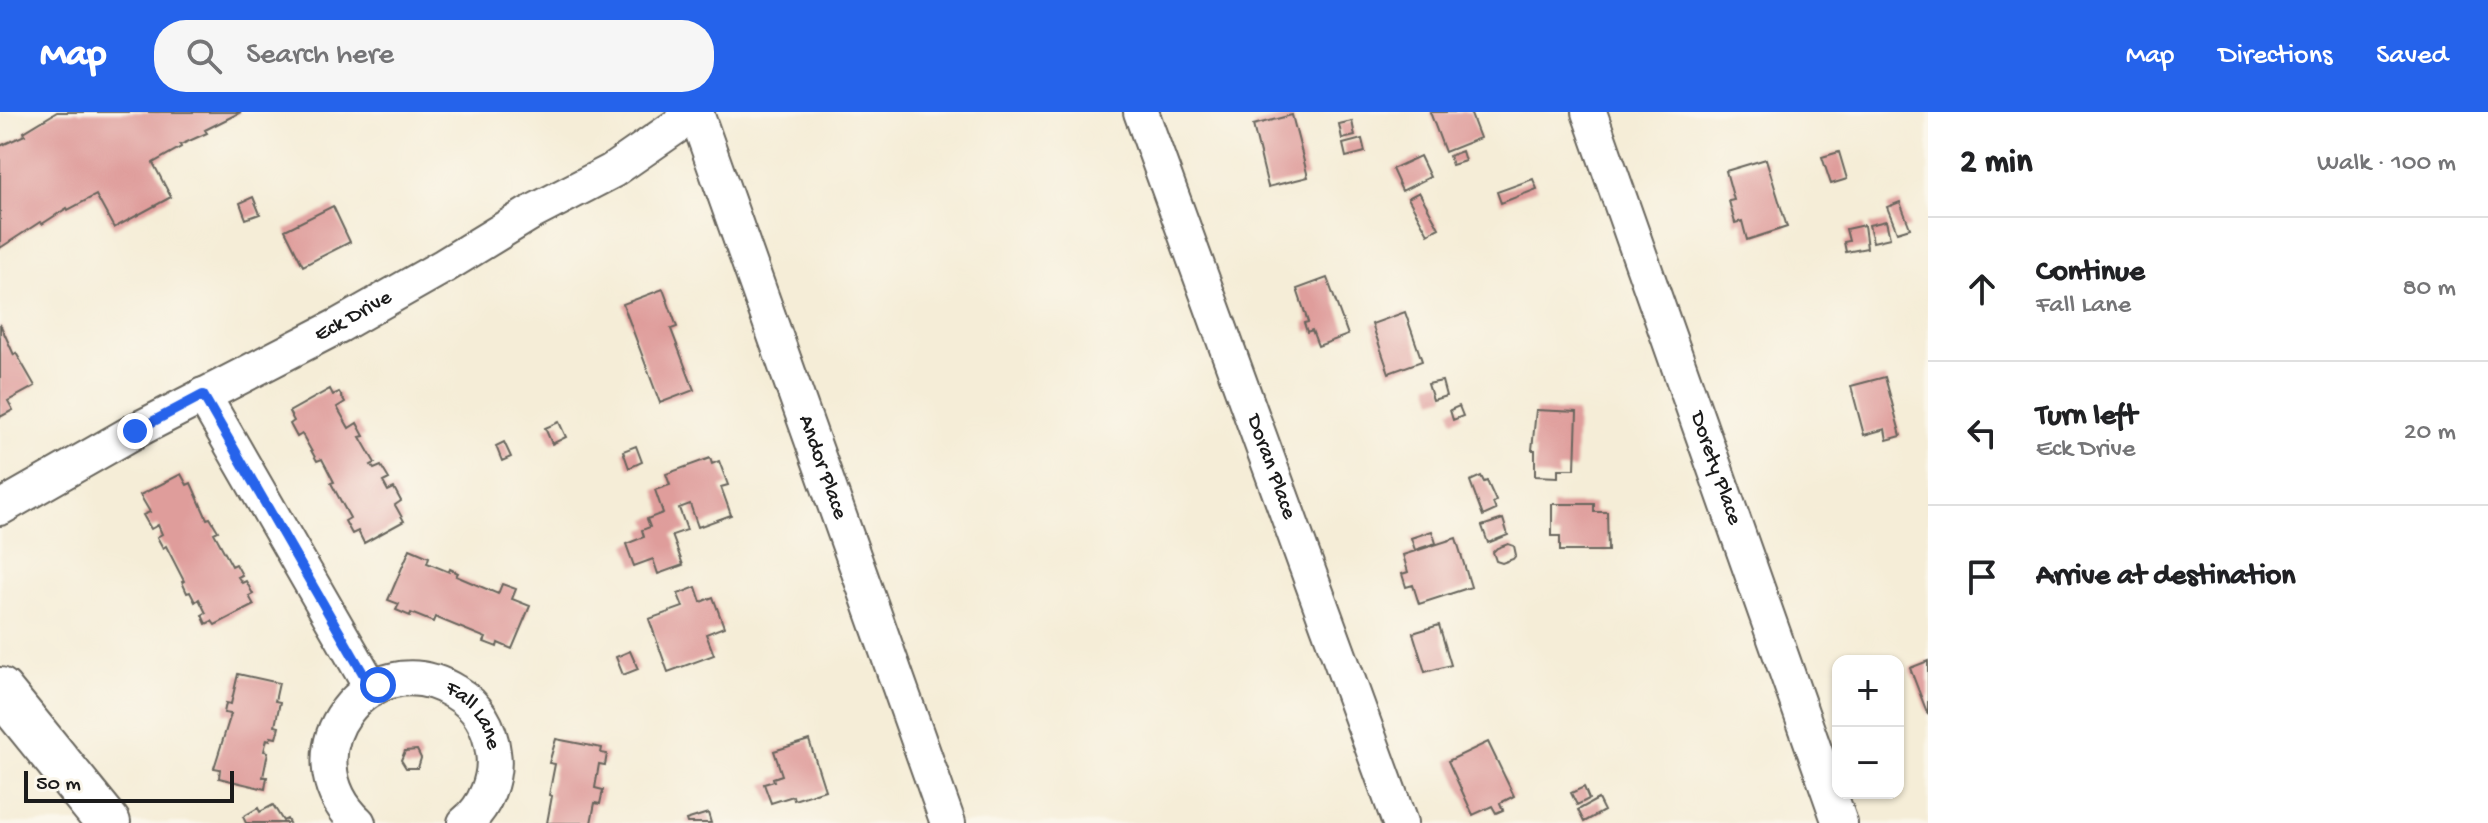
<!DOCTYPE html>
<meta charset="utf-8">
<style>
:root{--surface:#fff;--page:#f6f6f6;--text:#202124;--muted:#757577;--line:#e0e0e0;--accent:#2563eb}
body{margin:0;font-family:"Gochi Hand",sans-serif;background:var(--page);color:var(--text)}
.controls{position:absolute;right:24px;bottom:24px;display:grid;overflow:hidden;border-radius:16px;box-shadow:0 2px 6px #0004}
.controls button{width:72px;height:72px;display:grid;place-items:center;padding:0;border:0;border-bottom:2px solid var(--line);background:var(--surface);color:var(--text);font:40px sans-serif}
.scale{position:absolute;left:24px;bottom:20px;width:210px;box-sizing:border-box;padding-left:8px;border:4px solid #1c1c1c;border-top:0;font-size:22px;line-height:28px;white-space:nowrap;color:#1c1c1c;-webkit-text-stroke:6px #fbf7ec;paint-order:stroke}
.stop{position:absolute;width:24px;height:24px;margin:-18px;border:6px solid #2563eb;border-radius:50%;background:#fff}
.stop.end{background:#2563eb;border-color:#fff;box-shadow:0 2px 8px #0008}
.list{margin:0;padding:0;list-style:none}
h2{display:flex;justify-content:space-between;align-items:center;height:104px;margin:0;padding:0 32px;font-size:34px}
h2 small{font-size:26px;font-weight:400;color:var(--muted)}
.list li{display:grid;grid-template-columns:52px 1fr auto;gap:24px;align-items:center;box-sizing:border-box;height:144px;padding:0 32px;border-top:2px solid var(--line)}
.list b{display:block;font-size:30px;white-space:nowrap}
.list p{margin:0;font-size:26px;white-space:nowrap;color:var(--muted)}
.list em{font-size:26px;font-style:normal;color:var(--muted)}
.icon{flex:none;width:44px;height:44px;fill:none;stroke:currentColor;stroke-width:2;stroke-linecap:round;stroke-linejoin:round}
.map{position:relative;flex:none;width:1928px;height:711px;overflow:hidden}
header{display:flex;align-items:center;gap:48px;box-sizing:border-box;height:112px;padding:0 40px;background:var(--accent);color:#fff}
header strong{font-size:38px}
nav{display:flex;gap:44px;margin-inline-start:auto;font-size:28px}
.search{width:560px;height:72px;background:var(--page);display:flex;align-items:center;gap:20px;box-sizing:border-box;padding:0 28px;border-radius:32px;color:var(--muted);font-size:30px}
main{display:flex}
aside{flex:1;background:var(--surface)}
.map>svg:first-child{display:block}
.building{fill:#df9d9b}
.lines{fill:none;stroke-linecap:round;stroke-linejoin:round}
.street-casing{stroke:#68655d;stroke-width:38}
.secondary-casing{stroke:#68655d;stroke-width:48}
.street{stroke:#fff;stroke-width:34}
.secondary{stroke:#fff;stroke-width:44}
.route{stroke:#2563eb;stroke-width:10}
.labels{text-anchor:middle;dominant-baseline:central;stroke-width:6;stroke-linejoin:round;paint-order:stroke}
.street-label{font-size:22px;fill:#1c1c1c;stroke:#fbf7ec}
</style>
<header>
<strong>Map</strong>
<div class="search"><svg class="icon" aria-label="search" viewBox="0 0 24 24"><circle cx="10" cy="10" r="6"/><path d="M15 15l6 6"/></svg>Search here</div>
<nav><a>Map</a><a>Directions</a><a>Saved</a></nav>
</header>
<main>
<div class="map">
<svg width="1928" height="711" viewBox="0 0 1928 711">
<rect width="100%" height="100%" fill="#fbf7ec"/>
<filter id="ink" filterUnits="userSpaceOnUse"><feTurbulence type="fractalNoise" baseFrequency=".0125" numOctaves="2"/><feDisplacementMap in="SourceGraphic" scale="16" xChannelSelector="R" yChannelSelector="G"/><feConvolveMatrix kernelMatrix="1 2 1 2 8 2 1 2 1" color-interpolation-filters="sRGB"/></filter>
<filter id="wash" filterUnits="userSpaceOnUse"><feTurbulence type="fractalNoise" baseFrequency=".006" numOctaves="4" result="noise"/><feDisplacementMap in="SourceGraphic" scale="32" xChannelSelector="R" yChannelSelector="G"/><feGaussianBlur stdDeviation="1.8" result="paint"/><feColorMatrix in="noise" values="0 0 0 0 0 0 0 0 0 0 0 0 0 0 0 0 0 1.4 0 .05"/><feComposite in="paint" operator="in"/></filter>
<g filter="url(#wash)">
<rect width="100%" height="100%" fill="#f5edd7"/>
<g id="blocks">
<!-- building -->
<path class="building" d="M57 0H241L205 18 207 21 180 33 181 35 153 51 171 85 114 116 96 83 68 98 67 96 42 112 40 110 0 136V34L25 23 24 20Z
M1430 0H1470L1480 26 1445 40Z
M1292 3 1308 65 1268 75 1253 13Z
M1352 9 1355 24 1342 27 1339 12Z
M1362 27 1365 40 1346 45 1343 32Z
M1462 39 1465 49 1452 53 1449 44Z
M1839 40 1847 67 1831 72 1822 45Z
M1420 44 1430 65 1402 79 1392 57Z
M1766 47 1787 115 1747 128 1742 109 1735 111 1729 89 1734 88 1726 59Z
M1533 67 1537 77 1501 91 1497 80Z
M1419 80 1439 116 1428 122 1408 86Z
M253 85 260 102 246 107 240 91Z
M1900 90 1910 116 1897 120 1887 95Z
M333 94 350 130 303 154 285 118Z
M1886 109 1890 126 1873 130 1869 113Z
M1864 113 1867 136 1846 140 1844 130 1849 129 1846 117Z
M1327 166 1348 223 1318 234 1312 218 1307 220 1304 211 1308 210 1297 177Z
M663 177 677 215 671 217 694 278 660 291 623 192Z
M1405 200 1422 249 1389 261 1372 212Z
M0 212 14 243 16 241 35 274 8 289 13 298 0 305Z
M1885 265 1901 324 1887 328 1885 317 1864 323 1851 274Z
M1442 269 1446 284 1433 288 1428 272Z
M330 277 333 283 339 280 345 290 337 295 349 316 357 311 364 324 360 325 375 351 371 353 374 357 381 354 389 367 383 370 388 379 394 376 401 389 395 393 404 409 364 431 358 419 352 422 345 409 350 406 331 371 334 370 322 347 317 349 302 322 297 325 290 312 294 309 289 300Z
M1459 294 1463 304 1453 308 1450 298Z
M1536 298 1577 300 1575 357H1558V365L1535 364V338H1532Z
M559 310 566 325 552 332 545 316Z
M504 330 511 345 502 349 496 334Z
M636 334 642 350 629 356 623 339Z
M710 346 712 352 719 349 728 373 721 375 731 403 698 415 690 392 679 396 687 418 672 423 683 453 658 462 653 447 634 454 626 432 644 425 642 418 650 415 647 407 663 401 655 378 670 373 666 362Z
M181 362 187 373 191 371 207 407 210 406 218 419 214 421 232 454 236 452 242 463 238 465 242 471 246 469 253 482 249 484 254 493 215 513 212 509 206 512 202 503 206 501 199 487 195 490 190 480 187 481 182 470 184 469 166 434 163 436 157 425 162 422 158 413 151 417 143 403 150 400 140 383Z
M1481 364 1484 370 1487 369 1496 389 1493 391 1496 398 1483 404 1470 369Z
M1552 392H1594V400H1607L1608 439H1560V424H1552Z
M1503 407 1508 423 1488 431 1482 414Z
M1432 419 1436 431 1415 438 1411 426Z
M1456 426 1471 475 1419 492 1413 473 1406 475 1402 462 1408 460 1403 443Z
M1508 432 1514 434 1516 443 1513 447 1502 451 1496 449 1493 440 1497 436Z
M410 437 429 445 427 451 449 460 450 457 458 461 456 464 498 482 502 472 516 477 512 487 530 494 512 537 498 531 497 535 484 530 486 526 435 505 433 510 411 501 410 504 396 498 399 492 388 488Z
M696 475 701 490 713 485 724 515 706 522 714 543 668 560 649 507 683 495 678 482Z
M1439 513 1451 553 1425 560 1413 521Z
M630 539 638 557 623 563 616 545Z
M1928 549V603L1910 556Z
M238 562 279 571 275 589 280 590 275 614 279 615 276 626 271 625 270 628 267 627 264 639 268 640 263 665H267L265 677 219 666 220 657 214 656 231 602 224 601 226 591 231 592Z
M556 627 602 636 601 641 607 642 605 653 599 652 595 676 603 678 600 692 595 691 591 711H547L552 684 549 683 555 652 549 651Z
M809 628 825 678 794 688 793 684 771 691 764 672 774 669 773 666 782 663 774 639Z
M1488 630 1514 684 1500 691 1503 698 1496 701 1492 694 1473 703 1448 649Z
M417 638 421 646 418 656H406L401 648 405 639Z
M1584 675 1589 687 1577 693 1571 681Z
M1598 687 1604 699 1584 710 1578 698Z
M273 693 283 709 287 707 289 711H246L243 705 258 696 260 700Z
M708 701 711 711H687L686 708Z"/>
</g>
</g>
<g filter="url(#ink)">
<use href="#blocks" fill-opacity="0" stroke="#68655d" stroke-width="2"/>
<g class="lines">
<defs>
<g id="street">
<path id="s1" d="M1141 0 1400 711"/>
<path id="s2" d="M1589 0 1840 711"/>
<path id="s3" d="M696 1 948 711"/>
<path d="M203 283 372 577"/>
<path id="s4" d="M0 396 135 319 340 213 444 154 529 102 612 59 697 0"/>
<path id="s5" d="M358 711C283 641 370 527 455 580 477 593 490 615 493 640 497 665 485 696 465 711"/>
</g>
<path id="secondary" d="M0 578 108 711"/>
</defs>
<!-- street casing -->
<use href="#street" class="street-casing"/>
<!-- secondary casing -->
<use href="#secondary" class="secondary-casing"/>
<!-- street -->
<use href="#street" class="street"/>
<!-- secondary -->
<use href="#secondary" class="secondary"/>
</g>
</g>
<g class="lines" filter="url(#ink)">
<!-- route -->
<path class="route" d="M135 319 203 283 372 577 378 573"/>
</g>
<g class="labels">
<!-- street labels -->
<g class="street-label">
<text stroke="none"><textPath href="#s4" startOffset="402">Eck Drive</textPath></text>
<text stroke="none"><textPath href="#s1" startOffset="378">Doran Place</textPath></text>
<text stroke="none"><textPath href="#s3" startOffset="376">Andor Place</textPath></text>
<text stroke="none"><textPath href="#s2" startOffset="378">Dorety Place</textPath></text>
<text stroke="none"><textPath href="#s5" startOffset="276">Fall Lane</textPath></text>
</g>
</g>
</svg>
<div class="controls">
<button>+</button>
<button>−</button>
</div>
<div class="scale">50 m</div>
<div class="stop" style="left:378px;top:573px"></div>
<div class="stop end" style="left:135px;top:319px"></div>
</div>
<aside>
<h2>2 min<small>Walk · 100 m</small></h2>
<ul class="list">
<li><svg class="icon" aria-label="ahead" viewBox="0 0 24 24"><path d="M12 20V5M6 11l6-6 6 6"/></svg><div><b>Continue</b><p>Fall Lane</p></div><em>80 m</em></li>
<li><svg class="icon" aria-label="left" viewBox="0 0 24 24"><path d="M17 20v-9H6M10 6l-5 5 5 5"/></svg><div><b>Turn left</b><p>Eck Drive</p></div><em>20 m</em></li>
<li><svg class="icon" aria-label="arrive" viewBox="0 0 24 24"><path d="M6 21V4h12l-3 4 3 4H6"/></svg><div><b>Arrive at destination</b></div></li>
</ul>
</aside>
</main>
